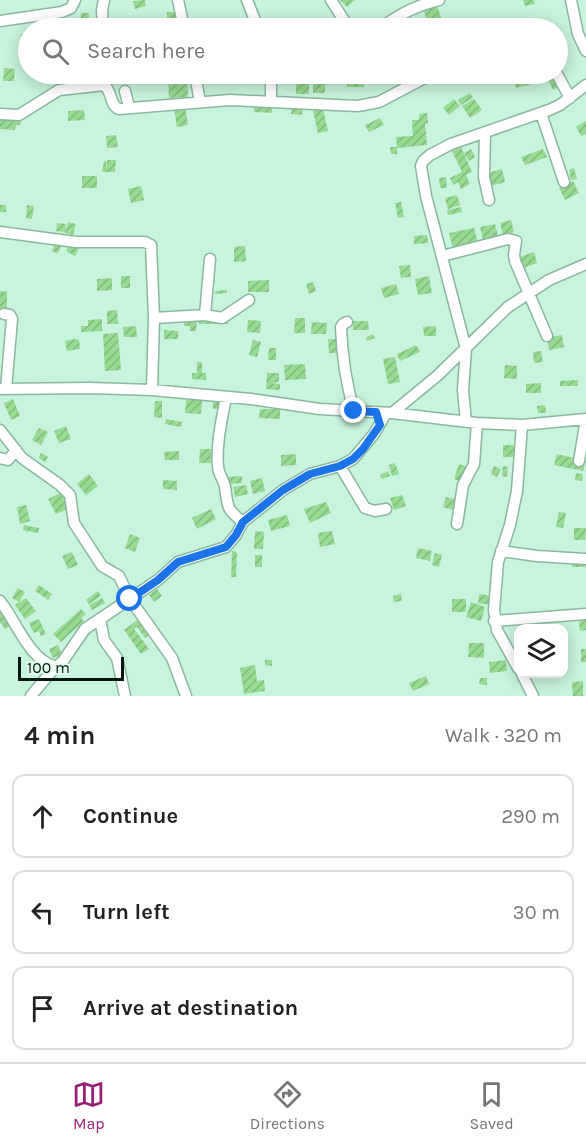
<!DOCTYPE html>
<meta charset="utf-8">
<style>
:root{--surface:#fff;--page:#f6f6f6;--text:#222;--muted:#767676;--line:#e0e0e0;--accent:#981d76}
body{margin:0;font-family:Karla,sans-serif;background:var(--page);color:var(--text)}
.controls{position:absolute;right:18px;bottom:18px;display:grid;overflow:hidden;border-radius:12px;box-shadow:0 3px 15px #0003}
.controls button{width:54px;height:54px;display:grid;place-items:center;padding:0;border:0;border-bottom:2px solid var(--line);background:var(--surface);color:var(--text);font:30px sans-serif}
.scale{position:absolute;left:18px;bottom:15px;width:106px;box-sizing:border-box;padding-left:6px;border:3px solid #071810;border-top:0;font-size:16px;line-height:21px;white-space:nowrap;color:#071810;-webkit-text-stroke:4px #e1fdee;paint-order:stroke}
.stop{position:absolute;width:18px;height:18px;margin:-14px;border:4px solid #1a73e8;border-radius:50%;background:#fff}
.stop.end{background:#1a73e8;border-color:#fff;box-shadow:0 2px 6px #0008}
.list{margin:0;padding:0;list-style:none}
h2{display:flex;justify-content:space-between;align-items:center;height:78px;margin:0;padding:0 24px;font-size:26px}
h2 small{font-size:20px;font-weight:400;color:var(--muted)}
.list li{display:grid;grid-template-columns:39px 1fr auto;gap:18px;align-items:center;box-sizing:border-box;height:84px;margin:0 12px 12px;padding:0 12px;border:2px solid var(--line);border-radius:12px}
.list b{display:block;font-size:22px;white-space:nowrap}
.list em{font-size:20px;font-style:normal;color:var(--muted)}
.icon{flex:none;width:33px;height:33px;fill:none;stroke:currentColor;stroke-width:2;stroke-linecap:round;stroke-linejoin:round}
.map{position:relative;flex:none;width:586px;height:696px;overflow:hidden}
.search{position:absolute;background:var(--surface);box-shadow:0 3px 15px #0003;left:18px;right:18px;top:18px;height:66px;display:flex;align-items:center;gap:15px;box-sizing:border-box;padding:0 21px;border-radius:33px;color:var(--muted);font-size:22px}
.sheet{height:366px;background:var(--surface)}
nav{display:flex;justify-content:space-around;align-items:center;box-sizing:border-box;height:84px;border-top:2px solid var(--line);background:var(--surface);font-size:16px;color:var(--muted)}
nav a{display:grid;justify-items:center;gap:3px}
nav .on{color:var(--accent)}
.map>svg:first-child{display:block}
.building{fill:url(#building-hatch)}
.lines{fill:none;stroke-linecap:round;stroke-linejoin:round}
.minor-casing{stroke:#8ab7a0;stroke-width:13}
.minor{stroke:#fff;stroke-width:10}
.route{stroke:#1a73e8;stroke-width:8}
</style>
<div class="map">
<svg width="586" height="696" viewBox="0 0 586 696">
<defs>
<pattern id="building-hatch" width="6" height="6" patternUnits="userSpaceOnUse" patternTransform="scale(1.5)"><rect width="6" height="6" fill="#99d992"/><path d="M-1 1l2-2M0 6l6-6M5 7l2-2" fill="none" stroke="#82ba7d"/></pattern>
</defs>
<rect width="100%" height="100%" fill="#c6f4dc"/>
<!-- building -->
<path class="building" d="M145 0 146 6 135 9 133 1Z
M340 0H355L347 7Z
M523 0H534L535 4 525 6Z
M437 6 445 28H430L424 11Z
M167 12H177L178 26H167Z
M81 13H89V28H80Z
M292 19H299V28H292Z
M534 19 537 28H523L522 25Z
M228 21 232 28H219L217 26Z
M558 32 565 53 558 56Z
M21 34H28V47H21Z
M4 68 15 69 14 81H3Z
M168 74H187L188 97 169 98Z
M296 74H309V94H296Z
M313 74H325V93H313Z
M368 74H375L376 80 370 81Z
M522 74H530L532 84 516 88 513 76Z
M545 74H559L564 84 553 90Z
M490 75 494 80 486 85 483 80Z
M343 76H364V87H347V79H343Z
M470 93 473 98 461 105 458 100Z
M454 99 460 106 449 115 443 108Z
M474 99 482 110 470 118 462 106Z
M254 100 272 101V113L254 112Z
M292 104 303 105 302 115 291 114Z
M185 106 188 125 177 127 174 108Z
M323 109 328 131 318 133 313 111Z
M84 110 85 120 68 121V111Z
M427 113 428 123 425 124 427 145 397 148 396 137 413 136 412 120H419V114Z
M0 115 21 117 20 125H16L15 130 0 129Z
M380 118 384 125 369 132 365 125Z
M586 121V134L581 136 576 127Z
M116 135 118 147 107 148 106 136Z
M390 147H397V154H391Z
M461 147 472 172 466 175 470 184 461 189 458 182 453 185 450 178 462 172 452 151Z
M471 149 475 157 469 161 464 153Z
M543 149 547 157 525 165 521 157Z
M107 160H116L115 172H102L104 161H106L107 168Z
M574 168 577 179 571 180 569 170Z
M502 169 505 182 491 186 488 173Z
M82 176H97V188H82Z
M446 177 447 188H440L439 178Z
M573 181 579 193 565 200 559 188Z
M141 186 144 200 131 203 128 189Z
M457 195 460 205 448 209 445 198Z
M401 202 404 217 398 218 395 203Z
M0 205H6V212H0Z
M27 205 34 206 32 219 26 218Z
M461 207 462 212 448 215 447 210Z
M511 220 514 232 503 235 500 223Z
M68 222 76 224 73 235 65 233Z
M57 223 66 224 65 232 56 231Z
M495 224 498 236 483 240 480 227Z
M474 228 478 243 453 249 449 233Z
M427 235 428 243 414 244V236Z
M71 243 79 248 75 256 66 251Z
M55 244 61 246 58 253 52 251Z
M245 246 246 261 234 262V247Z
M534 252 537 263 523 268 520 257Z
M410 265 411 277 401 278 399 266Z
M121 276H130V288H121Z
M429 276 432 293 418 295 415 279Z
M112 278V290L97 291V279Z
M269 280V292H248V281Z
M313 282 316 291 309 294 306 284Z
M396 284 399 294 384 298 381 288Z
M227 290V293L215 294V291Z
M0 291 7 292V308H0Z
M117 310 118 324H107V311Z
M199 315 228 316V324H199Z
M295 318H305V333H294Z
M102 319V331L81 332V326H88V320Z
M184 320 197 321 196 331H190V326H184Z
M248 320 261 321 260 333 247 332Z
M353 321H368L369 330H353Z
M312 322 327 323 326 334H311Z
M136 326 137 337H124L123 327Z
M436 326V336H424L423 327Z
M164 330 178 331V339H164Z
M118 333 121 370 105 371 103 334Z
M373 334 375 338 367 341 366 337Z
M562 335 564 347 549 350 547 338Z
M75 339 79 340 80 349 67 351 65 341Z
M328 339H340L341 353H329Z
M253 340 261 342 257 357 249 355Z
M416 345 420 352 400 361 397 354Z
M269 348H276V360H268Z
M541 351 543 362 534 363 533 352Z
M395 357 400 382 388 384 383 359Z
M197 362H202V373H206V380L192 379V373H197Z
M305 364 306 379 285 380 284 365Z
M505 365 517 366V379L504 378Z
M267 373H279V382L270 383 280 384V390L266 389Z
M578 380V386H560V381Z
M541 383V393H526V384Z
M13 399 20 416 11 420 4 403Z
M186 400H202L201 414 185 413Z
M213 400 224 401 223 409H213Z
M155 401H162V418L154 417Z
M545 405 546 413H538L537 406Z
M260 409H280V419L259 418Z
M166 419 182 422 181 427 165 424Z
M66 426 71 439 59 443 54 431Z
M39 428 48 432 41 445 32 440Z
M503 445H518V457H503Z
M200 449H211V463H199Z
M179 451V460H165L164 452Z
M41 453 48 457 45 462 39 458Z
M296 454V465L281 466V455Z
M557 454 586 461 583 471 554 465Z
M395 463 399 474 392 476 389 465Z
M459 464 468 467 462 482 454 479Z
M494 466 501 469 497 477 491 474Z
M503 466 508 467 507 477 502 476Z
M388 471 390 476 382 479 380 475Z
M576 473 583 474 582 481 575 480Z
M89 474 98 486 86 495 77 484Z
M242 476V483L229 484 228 477Z
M262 478 265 491 253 494 250 481Z
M163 480 177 481V490L163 489Z
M246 485 248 494 235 497 233 487Z
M61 493 68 509 56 514 48 499Z
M402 495 406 506 394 510 390 498Z
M446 497 462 501 459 512 443 507Z
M326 502 331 513 310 523 304 509Z
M26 505 30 521 20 524 17 507Z
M211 509 216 519 197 529 192 518Z
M559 512 566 513 563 528 556 527Z
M287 515 290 526 271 531 268 520Z
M24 525 39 528 38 533 23 530Z
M574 528H586L585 540H574Z
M255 531 264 532 263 549H254Z
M332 531 335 544 320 547 318 533Z
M130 534 140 538 135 552 125 548Z
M418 548 432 551 430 561 416 558Z
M232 551 237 552 236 577H231Z
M72 552 78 565 68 569 62 556Z
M435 553 442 555 439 567 432 565Z
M255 555H262V567H255Z
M572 561H586L585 567H572Z
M39 585 52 594 48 600 35 591Z
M18 588 25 592 19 602 12 598Z
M157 589 162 596 154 602 149 595Z
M98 591 101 596 89 604 86 600Z
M401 594 402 601 394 602 393 596Z
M479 594 492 596 491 605 478 603Z
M26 598 36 611 25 619 15 605Z
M102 598 105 603 92 610 89 605Z
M452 599H466V612H452Z
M471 602 485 607 481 621 466 617Z
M0 605 17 622 5 629 0 622Z
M81 609 86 614 81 618 84 621 61 642 53 634Z
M39 619 46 634 41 636 39 631 34 633 29 623Z
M139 619 152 633 145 638 137 627 134 629 149 649 141 654 124 630Z
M586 620V630L580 631 579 621Z
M469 643H484V658L468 657Z
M58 645 62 655 53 658 49 649Z
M581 649H586V662H581Z
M265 660H272V666L265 665Z
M506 660 507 671 490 673 489 662Z
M255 665 257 681 264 680 265 691 244 694 240 668Z
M426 676 429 684 413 691 409 683Z
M480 678H487V685L479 684Z
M583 681V696H573L572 682Z"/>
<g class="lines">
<defs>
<path id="minor" d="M178 0 184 28
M247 0 258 28
M331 0 349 28
M571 0 578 34 586 51
M0 21 62 12 71 8 75 0
M103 28 102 10 104 0
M381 28C399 14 417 5 439 0
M195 74 200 102
M271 74V101
M557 74 570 98
M125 91 129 107
M541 113 564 182
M0 114 19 115 59 90 104 85C113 92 109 105 119 109L230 100 358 106 379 102 432 74
M485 132 484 177 489 200
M0 232 76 242H145L151 245 154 318 152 390
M442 256 508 239 516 241 514 255 515 261 547 336
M4 314 10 315 12 319 6 389
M205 315 210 259
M154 318 205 315 222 318 249 300
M347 322 343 324 341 327C342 356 346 383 354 411
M0 389 90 388 152 390 251 399 320 409 392 413 477 423 522 425 586 419
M226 397C222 419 216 443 218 466 218 474 224 480 225 487 228 507 226 509 243 522
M392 413 437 376 508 307 549 280 586 264
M466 422 463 390 466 349 426 196 421 166 423 161 430 155 451 144 549 110 560 105 586 85
M0 430 22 458 60 485 70 495 74 523 102 566 119 576 130 599 172 658 186 696
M0 458 8 460 16 450
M579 461 586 419
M340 466 365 508 375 511 386 509
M457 524 463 485 474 464 477 423
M501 551 537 556 586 559
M0 601C17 622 29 661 57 667
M100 619 104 640 117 658 125 696
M494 621 586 614
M518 668 497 630 494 610 498 562 510 525 517 491 522 425
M522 674 533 696
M31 696 50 673 63 661 85 629 158 580 178 562 226 547 236 535 243 522 283 490 310 474 340 466 353 459 374 434 386 413"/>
</defs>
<!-- minor casing -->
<use href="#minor" class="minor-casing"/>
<!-- minor -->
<use href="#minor" class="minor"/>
</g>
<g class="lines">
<!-- route -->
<path class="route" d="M130 599 158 580 178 562 226 547 236 535 243 522 283 490 310 474 340 466 353 459 363 449 380 425 376 412 354 411"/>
</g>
</svg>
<div class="controls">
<button><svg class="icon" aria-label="layers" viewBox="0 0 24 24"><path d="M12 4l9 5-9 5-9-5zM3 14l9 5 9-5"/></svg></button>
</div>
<div class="scale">100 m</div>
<div class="stop" style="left:130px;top:599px"></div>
<div class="stop end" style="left:354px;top:411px"></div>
<div class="search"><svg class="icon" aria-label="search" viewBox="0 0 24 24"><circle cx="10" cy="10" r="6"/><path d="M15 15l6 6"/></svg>Search here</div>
</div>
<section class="sheet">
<h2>4 min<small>Walk · 320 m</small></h2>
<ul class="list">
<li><svg class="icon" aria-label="ahead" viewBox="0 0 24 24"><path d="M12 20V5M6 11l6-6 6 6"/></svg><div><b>Continue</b></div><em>290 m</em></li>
<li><svg class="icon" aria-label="left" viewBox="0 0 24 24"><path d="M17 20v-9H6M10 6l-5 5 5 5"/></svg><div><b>Turn left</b></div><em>30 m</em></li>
<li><svg class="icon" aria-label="arrive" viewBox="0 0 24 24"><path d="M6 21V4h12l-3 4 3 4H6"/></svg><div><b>Arrive at destination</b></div></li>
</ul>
</section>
<nav>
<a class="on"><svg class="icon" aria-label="map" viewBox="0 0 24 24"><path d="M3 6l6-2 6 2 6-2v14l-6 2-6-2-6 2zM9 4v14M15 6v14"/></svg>Map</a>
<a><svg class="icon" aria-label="directions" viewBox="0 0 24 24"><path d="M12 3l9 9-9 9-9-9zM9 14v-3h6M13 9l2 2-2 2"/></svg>Directions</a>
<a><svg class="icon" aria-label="saved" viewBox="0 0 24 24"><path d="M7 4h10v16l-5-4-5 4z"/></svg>Saved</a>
</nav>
